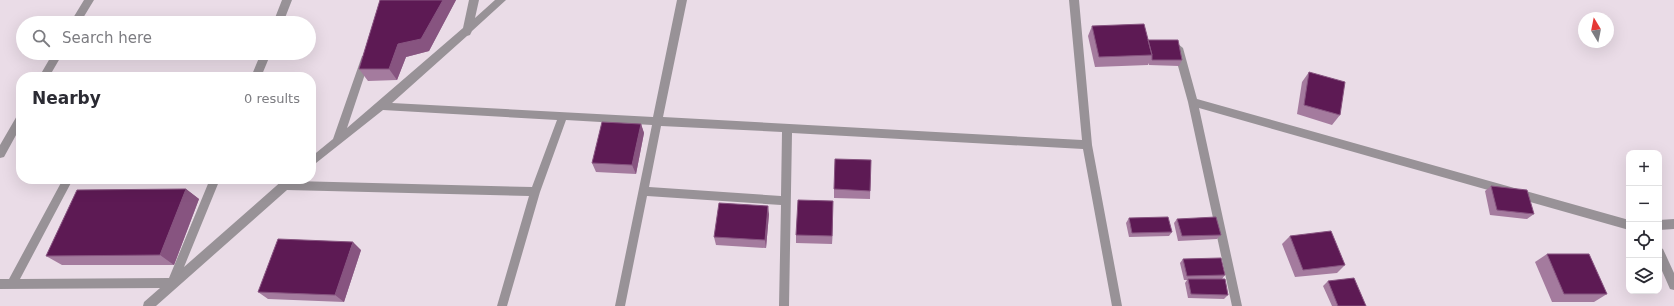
<!DOCTYPE html>
<meta charset="utf-8">
<style>
:root{--surface:#fff;--page:#f2f2f3;--text:#2b2b33;--muted:#7c7c81;--line:#e1e1e2}
body{margin:0;font-family:"DejaVu Sans",sans-serif;background:var(--page);color:var(--text)}
.controls{position:absolute;right:12px;bottom:12px;display:grid;overflow:hidden;border-radius:8px;box-shadow:0 4px 16px #0002}
.controls button{width:36px;height:36px;display:grid;place-items:center;padding:0;border:0;border-bottom:1px solid var(--line);background:var(--surface);color:var(--text);font:20px sans-serif}
.compass{position:absolute;left:1578px;top:12px;width:36px;height:36px;border-radius:50%;background:var(--surface);box-shadow:0 4px 16px #0002;rotate:350deg}
.list{margin:0;padding:0;list-style:none}
h2{display:flex;justify-content:space-between;align-items:center;height:52px;margin:0;padding:0 16px;font-size:17px}
h2 small{font-size:13px;font-weight:400;color:var(--muted)}
.icon{flex:none;width:22px;height:22px;fill:none;stroke:currentColor;stroke-width:2;stroke-linecap:round;stroke-linejoin:round}
.map{position:relative;flex:none;width:1674px;height:306px;overflow:hidden}
.search{position:absolute;background:var(--surface);box-shadow:0 4px 16px #0002;left:16px;top:16px;width:300px;height:44px;display:flex;align-items:center;gap:10px;box-sizing:border-box;padding:0 14px;border-radius:22px;color:var(--muted);font-size:15px}
.panel{position:absolute;background:var(--surface);box-shadow:0 4px 16px #0002;left:16px;top:72px;width:300px;height:112px;border-radius:16px}
.map>svg:first-child{display:block}
.lines{fill:none;stroke-linecap:round;stroke-linejoin:round}
.minor{fill:#989297;fill-rule:evenodd}
.wall{fill:#a47b9e}
.shaded-wall{fill:#875480}
.building{fill:#5d1a54;stroke:#875480}
</style>
<div class="map">
<svg width="1674" height="306" viewBox="0 0 1674 306">
<rect width="100%" height="100%" fill="#eadce7"/>
<g class="lines">
<!-- minor -->
<path class="minor" d="M84,0H94L80,23H70Z
M282,0H292L283,23H273Z
M469,0H479L475,18L495,0H506L472,31L470,35L467,36L392,103L653,117L677,0H687L663,117L1082,140L1069,0H1079L1092,145L1122,306H1112L1083,149L792,133L789,306H779L781,205L647,196L625,306H615L652,125L566,120L540,192L507,306H497L529,196L287,190L156,306H143L144,302L160,288L0,289V279H9L63,179H73L20,279L169,278L210,179H220L184,267L284,179H293L294,181L532,187L557,120L383,110L311,167V157L333,139L362,56H368L370,59L347,128L463,28ZM661,126L782,132L781,196L649,187Z
M1178,44L1183,48L1197,99L1629,220V230L1199,108L1242,306H1232L1188,102L1173,48Z
M53,53H63L49,77H39Z
M261,53H271L261,77H251Z
M21,113V126L4,157L0,158V145L18,114Z
M1674,219V229L1659,230V220Z
M1659,247L1663,249L1674,273V290L1670,289L1659,264Z"/>
</g>
<!-- wall -->
<path class="wall" d="M380,0H456L429,51L406,57L397,80L368,81L359,69Z
M1092,26L1148,40L1182,60L1179,66L1149,65V63L1148,65L1095,67L1088,36Z
M1309,72L1340,115L1332,125L1297,114L1302,82Z
M641,124L644,133L636,174L596,172L592,163Z
M871,160L870,199L834,198V189Z
M1491,186L1534,214L1527,219L1490,215L1485,191Z
M186,189L199,199L174,265H62L46,256Z
M833,210L832,244L796,243V235Z
M769,214L766,248L716,245L714,237Z
M1129,218L1172,232L1169,236L1129,237L1126,223Z
M1177,219L1221,235L1217,239L1178,241L1174,223Z
M1290,236L1345,265L1337,273L1295,277L1282,244Z
M361,250L344,302L268,299L258,292Z
M1547,254L1607,294L1594,302H1552L1535,262Z
M1183,259L1225,275L1222,279L1228,295L1224,299L1188,298L1185,283L1187,280H1184L1180,263Z
M1328,281L1366,306H1332L1323,286Z"/>
<!-- shaded-wall -->
<path class="shaded-wall" d="M443,0H456L429,51L406,57L397,80L389,69L398,44Z
M641,124L644,133L636,174L632,165Z
M186,189L199,199L174,265L160,255Z
M833,201V210L832,244V236Z
M768,206L769,214L766,248L765,240Z
M353,242L361,250L344,302L335,295Z"/>
<!-- building -->
<path class="building" d="M380,0H443L421,39L398,44L389,69H359Z
M1144,24L1152,55L1099,57L1092,26Z
M1148,40H1178L1182,60H1152V55Z
M1309,72L1345,82L1340,115L1304,105Z
M602,122L641,124L632,165L592,163Z
M835,159L871,160L870,191L834,189Z
M1491,186L1527,190L1534,214L1497,210Z
M186,189L160,255L46,256L77,190Z
M798,200L833,201L832,236L796,235Z
M719,203L768,206L765,240L714,237Z
M1168,217L1172,232L1132,233L1129,218Z
M1216,217L1221,235L1182,236L1177,219Z
M1331,231L1345,265L1303,270L1290,236Z
M278,239L353,242L335,295L258,292Z
M1547,254H1589L1607,294H1564Z
M1221,258L1225,275L1187,276L1183,259Z
M1354,278L1366,306H1338L1328,281Z
M1188,279H1225L1228,295L1191,294Z"/>
</svg>
<div class="controls">
<button>+</button>
<button>−</button>
<button><svg class="icon" aria-label="locate" viewBox="0 0 24 24"><circle cx="12" cy="12" r="6"/><path d="M12 2v4M12 18v4M2 12h4M18 12h4"/></svg></button>
<button><svg class="icon" aria-label="layers" viewBox="0 0 24 24"><path d="M12 4l9 5-9 5-9-5zM3 14l9 5 9-5"/></svg></button>
</div>
<svg class="compass" viewBox="-18 -18 36 36"><path d="M0-13l5 13h-10z" fill="#e53935"/><path d="M0 13l5-13h-10z" fill="#7c7c81"/></svg>
<div class="search"><svg class="icon" aria-label="search" viewBox="0 0 24 24"><circle cx="10" cy="10" r="6"/><path d="M15 15l6 6"/></svg>Search here</div>
<section class="panel">
<h2>Nearby<small>0 results</small></h2>
<ul class="list">
</ul>
</section>
</div>
